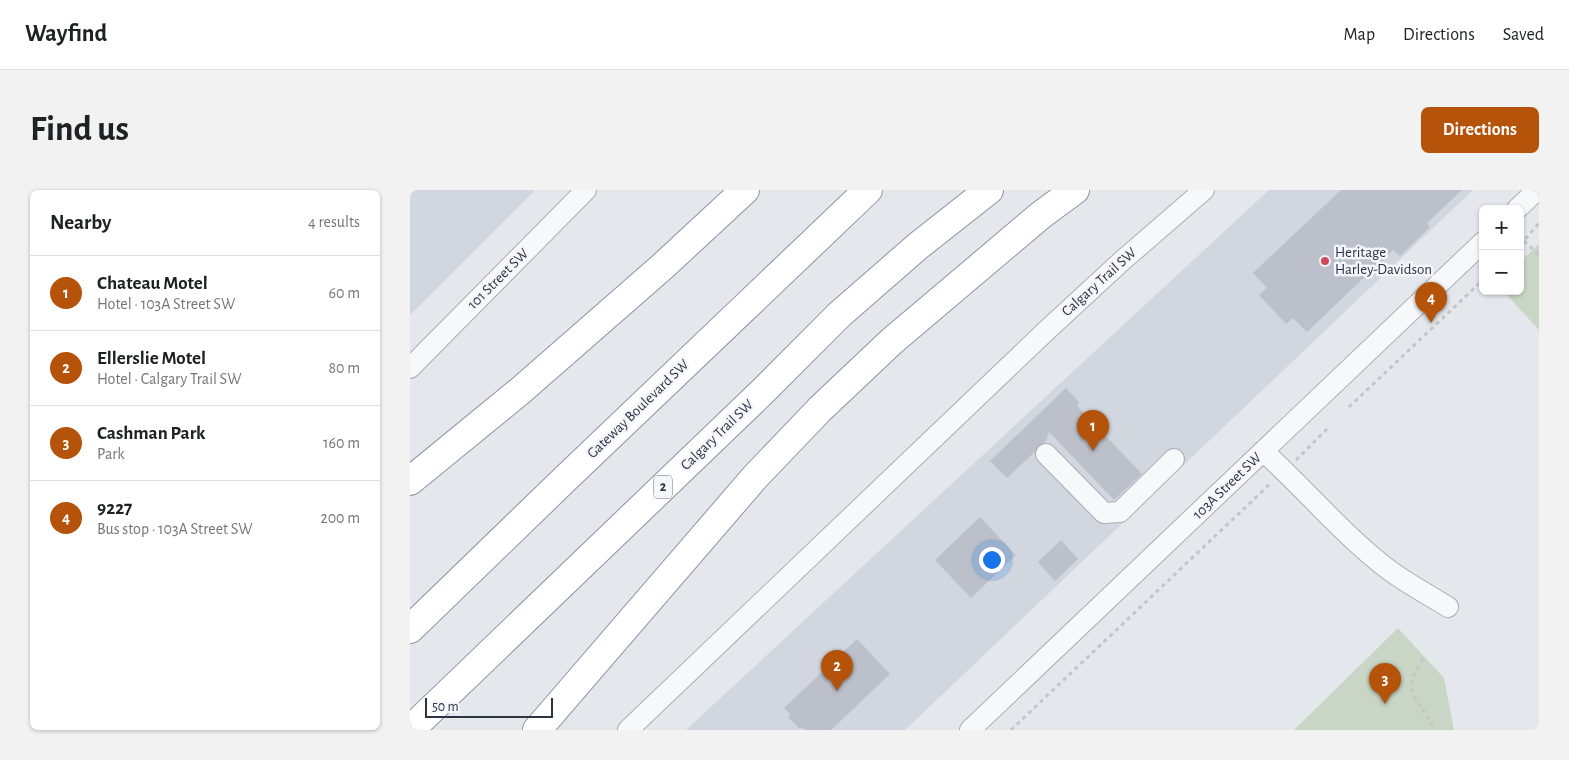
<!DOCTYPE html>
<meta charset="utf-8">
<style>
:root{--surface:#fff;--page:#f2f2f2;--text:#202124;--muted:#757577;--line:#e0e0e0;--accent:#b45309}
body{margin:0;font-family:"Alegreya Sans",sans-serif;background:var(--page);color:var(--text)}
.controls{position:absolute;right:15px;top:15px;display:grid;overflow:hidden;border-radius:8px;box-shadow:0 1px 4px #0004}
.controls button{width:45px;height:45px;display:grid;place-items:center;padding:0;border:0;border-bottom:1px solid var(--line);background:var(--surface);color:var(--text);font:25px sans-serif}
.scale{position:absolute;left:15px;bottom:12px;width:128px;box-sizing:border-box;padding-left:5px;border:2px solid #2b3445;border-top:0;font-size:14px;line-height:18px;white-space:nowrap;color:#2b3445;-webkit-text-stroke:4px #f4f6f9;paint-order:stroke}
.you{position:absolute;left:581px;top:369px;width:18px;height:18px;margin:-12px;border:4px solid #fff;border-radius:50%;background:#1a73e8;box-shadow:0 0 0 8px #1a73e833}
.badge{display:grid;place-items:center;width:32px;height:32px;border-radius:50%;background:var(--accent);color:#fff;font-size:16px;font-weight:700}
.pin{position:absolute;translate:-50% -41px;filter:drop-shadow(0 1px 2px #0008)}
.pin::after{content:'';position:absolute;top:26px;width:18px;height:15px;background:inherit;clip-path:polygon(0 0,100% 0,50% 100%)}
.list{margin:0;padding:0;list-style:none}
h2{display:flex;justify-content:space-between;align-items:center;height:65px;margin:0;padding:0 20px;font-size:21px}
h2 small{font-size:16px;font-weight:400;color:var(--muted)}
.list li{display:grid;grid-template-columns:32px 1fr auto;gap:15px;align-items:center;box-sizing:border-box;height:75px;padding:0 20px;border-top:1px solid var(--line)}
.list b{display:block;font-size:19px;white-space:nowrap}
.list p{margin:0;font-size:16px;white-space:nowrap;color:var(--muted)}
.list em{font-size:16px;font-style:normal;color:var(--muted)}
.map{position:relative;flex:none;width:1129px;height:540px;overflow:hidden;border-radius:8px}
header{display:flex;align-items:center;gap:30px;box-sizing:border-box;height:70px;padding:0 25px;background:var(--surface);border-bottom:1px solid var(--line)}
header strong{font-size:24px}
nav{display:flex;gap:28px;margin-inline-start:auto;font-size:18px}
.intro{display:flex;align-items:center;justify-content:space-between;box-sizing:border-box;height:120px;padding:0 30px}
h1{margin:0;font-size:35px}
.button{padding:12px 22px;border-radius:8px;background:var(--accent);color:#fff;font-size:18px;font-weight:700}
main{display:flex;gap:30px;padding:0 30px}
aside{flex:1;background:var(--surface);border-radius:8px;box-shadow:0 1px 4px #0004}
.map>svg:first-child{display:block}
.built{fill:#d2d6de}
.green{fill:#c9d6c5}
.building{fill:#bbc0ca}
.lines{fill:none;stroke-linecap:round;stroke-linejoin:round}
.minor-casing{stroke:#a9aeb7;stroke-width:22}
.highway-casing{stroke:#8b94a3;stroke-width:30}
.path{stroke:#c2c5cb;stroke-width:3;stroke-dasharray:4 4;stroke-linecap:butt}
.minor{stroke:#f7f8fa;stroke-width:20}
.highway{stroke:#fff;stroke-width:28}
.poi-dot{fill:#d1495b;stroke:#f4f6f9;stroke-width:2}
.labels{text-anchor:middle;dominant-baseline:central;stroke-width:5;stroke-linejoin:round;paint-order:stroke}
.shield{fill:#f4f6f9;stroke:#676e7b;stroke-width:1}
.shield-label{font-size:14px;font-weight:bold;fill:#2b3445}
.poi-label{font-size:15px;fill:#2b3445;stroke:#f4f6f9;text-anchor:start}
.street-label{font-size:15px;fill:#2b3445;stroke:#f4f6f9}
</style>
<header>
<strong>Wayfind</strong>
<nav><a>Map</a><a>Directions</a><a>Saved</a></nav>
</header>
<div class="intro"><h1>Find us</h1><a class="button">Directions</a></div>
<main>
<aside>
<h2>Nearby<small>4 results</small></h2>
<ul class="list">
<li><span class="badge">1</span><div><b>Chateau Motel</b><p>Hotel · 103A Street SW</p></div><em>60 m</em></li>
<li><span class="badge">2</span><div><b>Ellerslie Motel</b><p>Hotel · Calgary Trail SW</p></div><em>80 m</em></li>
<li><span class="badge">3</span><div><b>Cashman Park</b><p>Park</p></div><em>160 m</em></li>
<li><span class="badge">4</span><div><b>9227</b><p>Bus stop · 103A Street SW</p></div><em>200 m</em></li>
</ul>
</aside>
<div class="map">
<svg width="1129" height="540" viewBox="0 0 1129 540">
<rect width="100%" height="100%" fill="#e4e7ec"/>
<!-- built -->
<path class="built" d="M0,0H125L0,125Z
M859,0H1063L495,540H276Z"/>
<!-- green -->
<path class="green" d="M1129,54V140L1093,101H1110V72Z
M988,438L1034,488L1044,540H884Z"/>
<!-- building -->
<path class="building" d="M931,0H1052L1017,33L1020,37L990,66L983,60L973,70L974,71L965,80L964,78L897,142L883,128L876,134L849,105L857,98L843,83Z
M656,198L669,212L667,216L732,284L704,310L639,242L636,251L597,288L580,271Z
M570,327L606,365L561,408L525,370Z
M651,350L668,369L645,391L628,372Z
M447,449L480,484L421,540H395L392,537L390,539L378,527L380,524L374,518Z"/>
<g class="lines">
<defs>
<path id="minor" d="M1107,19L1127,0
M0,178L176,0
M853,261C896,300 933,345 979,380C998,394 1019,405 1038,417
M636,264L694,323L710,322L764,269
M218,540L636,141L713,70L794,0
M560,540L1073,52"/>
<path id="highway" d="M0,291L110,201L253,76L335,0
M0,439L156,288L458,0
M0,540L352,202L430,124L508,56L579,0
M127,540L345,287L410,219L482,151L631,25L665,0"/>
</defs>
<!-- minor casing -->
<use href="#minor" class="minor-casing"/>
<!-- highway casing -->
<use href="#highway" class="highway-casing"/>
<!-- path -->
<path class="path" d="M1114,51L1129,65
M1110,55L1129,33
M939,217L1073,90
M886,270L919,237
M1013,469C987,505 1012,509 1024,540
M601,540L861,293"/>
<!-- minor -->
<use href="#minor" class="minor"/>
<!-- highway -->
<use href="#highway" class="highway"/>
</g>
<!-- markers -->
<circle class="poi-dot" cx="915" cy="71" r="5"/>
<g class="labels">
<!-- shield labels -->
<rect class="shield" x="244" y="285.5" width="18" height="23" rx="4"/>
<g class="shield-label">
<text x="253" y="297">2</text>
</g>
<!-- poi labels -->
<g class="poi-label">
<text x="925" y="62">Heritage<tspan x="925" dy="17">Harley-Davidson</tspan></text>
</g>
<!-- street labels -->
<g class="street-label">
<text transform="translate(88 89) rotate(-45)">101 Street SW</text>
<text transform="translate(689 92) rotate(-42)">Calgary Trail SW</text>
<text transform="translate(228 219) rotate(-44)">Gateway Boulevard SW</text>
<text transform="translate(307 245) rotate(-44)">Calgary Trail SW</text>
<text transform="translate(817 296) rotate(-44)">103A Street SW</text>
</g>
</g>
</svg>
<div class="controls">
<button>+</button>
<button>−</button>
</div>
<div class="scale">50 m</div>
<div class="you"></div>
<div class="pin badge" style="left:683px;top:261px">1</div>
<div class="pin badge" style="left:427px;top:501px">2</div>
<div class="pin badge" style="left:975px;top:514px">3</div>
<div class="pin badge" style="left:1021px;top:133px">4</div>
</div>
</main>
